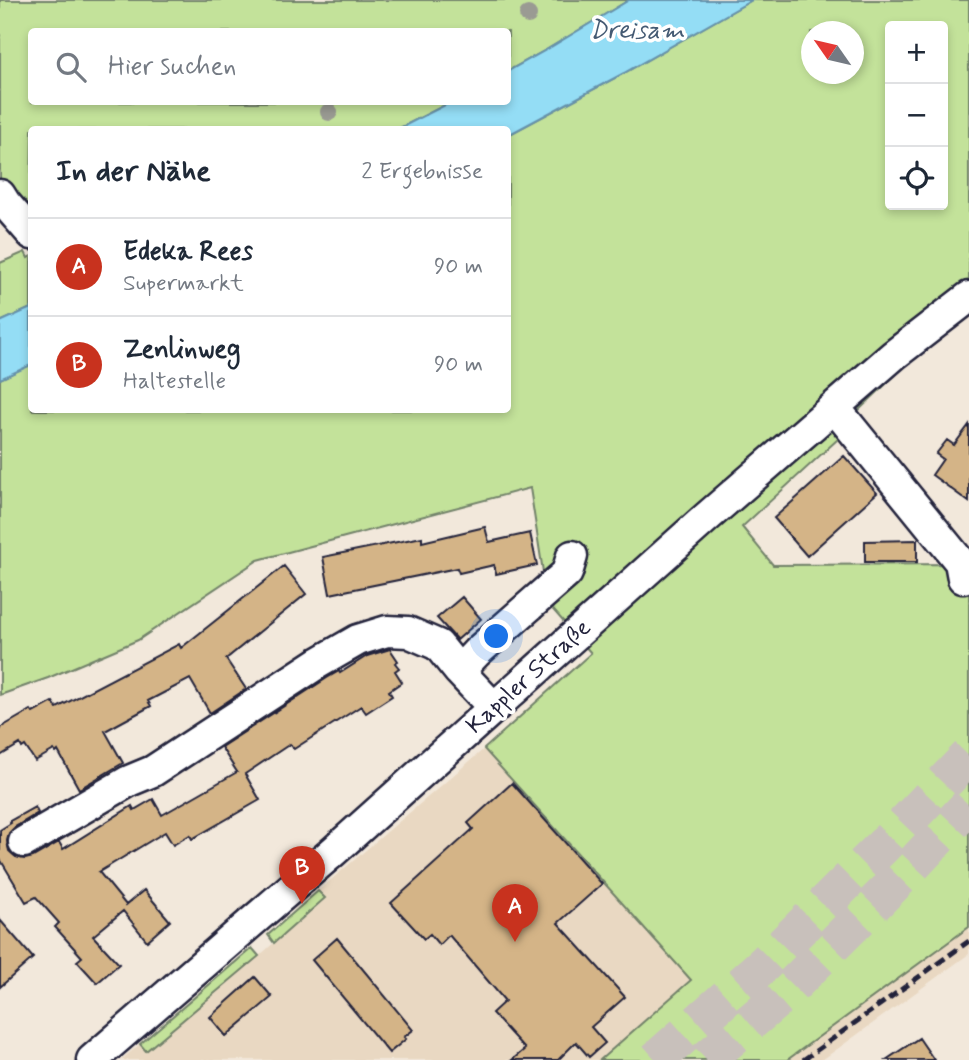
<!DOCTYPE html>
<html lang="de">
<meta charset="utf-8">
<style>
:root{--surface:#fff;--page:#f6f6f7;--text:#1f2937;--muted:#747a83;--line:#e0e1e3;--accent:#c8321e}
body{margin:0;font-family:Mynerve,sans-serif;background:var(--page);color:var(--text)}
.controls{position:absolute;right:21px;top:21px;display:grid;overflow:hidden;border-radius:7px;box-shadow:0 4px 10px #0003}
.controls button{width:63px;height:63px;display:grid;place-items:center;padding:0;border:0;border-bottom:2px solid var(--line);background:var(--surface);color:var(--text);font:35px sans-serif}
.compass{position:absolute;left:801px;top:21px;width:63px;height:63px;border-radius:50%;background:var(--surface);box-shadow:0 4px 10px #0003;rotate:304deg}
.you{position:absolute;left:497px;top:637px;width:24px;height:24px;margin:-18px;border:5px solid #fff;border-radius:50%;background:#1a73e8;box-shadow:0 0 0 10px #1a73e833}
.badge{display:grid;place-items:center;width:46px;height:46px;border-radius:50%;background:var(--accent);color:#fff;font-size:23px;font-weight:700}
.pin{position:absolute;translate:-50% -58px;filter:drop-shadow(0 2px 4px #0008)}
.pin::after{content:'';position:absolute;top:37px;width:24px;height:21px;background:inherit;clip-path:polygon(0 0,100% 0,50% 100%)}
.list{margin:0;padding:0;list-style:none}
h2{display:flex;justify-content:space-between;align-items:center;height:91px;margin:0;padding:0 28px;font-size:30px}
h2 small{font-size:23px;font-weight:400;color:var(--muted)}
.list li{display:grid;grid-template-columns:46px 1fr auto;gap:21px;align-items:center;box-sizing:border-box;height:98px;padding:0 28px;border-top:2px solid var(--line)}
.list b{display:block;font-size:26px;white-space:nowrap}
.list p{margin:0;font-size:23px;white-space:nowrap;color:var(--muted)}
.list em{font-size:23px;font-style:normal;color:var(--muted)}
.icon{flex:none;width:38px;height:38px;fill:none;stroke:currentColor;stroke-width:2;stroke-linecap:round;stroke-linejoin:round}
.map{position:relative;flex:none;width:969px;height:1060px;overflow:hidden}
.search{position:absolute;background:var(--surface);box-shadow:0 4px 10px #0003;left:28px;top:28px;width:483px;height:77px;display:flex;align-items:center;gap:18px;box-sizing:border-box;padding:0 24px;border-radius:7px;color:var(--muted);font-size:26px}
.panel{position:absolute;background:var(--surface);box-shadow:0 4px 10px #0003;left:28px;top:126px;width:483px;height:287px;border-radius:7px}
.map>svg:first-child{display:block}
.built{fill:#e9d8c2}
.green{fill:#c3e29a;stroke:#72826a;stroke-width:2;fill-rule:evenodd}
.water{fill:#94ddf5;stroke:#6692ab;stroke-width:2}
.building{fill:#d4b487;stroke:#22223b;stroke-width:2}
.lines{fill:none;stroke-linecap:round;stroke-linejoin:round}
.highway-tunnel{stroke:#c8c0bb;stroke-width:38;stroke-dasharray:38 19;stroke-linecap:butt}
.minor-casing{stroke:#22223b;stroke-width:35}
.minor{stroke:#fff;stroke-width:30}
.rail{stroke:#22223b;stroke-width:5;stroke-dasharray:10 5;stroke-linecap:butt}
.tree{fill:#9a9b93}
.labels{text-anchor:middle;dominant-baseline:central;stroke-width:7;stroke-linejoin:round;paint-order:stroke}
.street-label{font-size:24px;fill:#22223b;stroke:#fff}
.water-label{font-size:26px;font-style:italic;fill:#445a73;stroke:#fff}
</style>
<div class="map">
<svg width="969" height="1060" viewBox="0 0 969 1060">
<rect width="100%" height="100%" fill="#f2e8db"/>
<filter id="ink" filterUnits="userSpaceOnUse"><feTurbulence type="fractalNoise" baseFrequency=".0143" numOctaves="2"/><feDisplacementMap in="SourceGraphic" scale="14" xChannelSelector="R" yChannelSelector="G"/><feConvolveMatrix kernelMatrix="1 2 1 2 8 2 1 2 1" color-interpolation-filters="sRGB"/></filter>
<g filter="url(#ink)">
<!-- built -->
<path class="built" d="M484,749L692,980L600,1060H121L140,1044L147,1051L259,956L324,899L318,891Z
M969,927V954L822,1060H787Z"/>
<!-- green -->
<path class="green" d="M0,0H629L546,50L508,71V32H32V102H451L398,129L32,130L31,204L9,199L0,184Z
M752,0H969V317L910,361L858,411L862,417L742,527L773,565L969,564V927L787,1060H600L691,980L484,749L591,653L548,604L530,488L258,560L138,640L48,678L0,695V379L31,364L32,410H508V135L624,73ZM890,26H943V205H890ZM811,32H853V74H811Z
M25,252L28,258L31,256V308L0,322V263Z
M318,891L325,898L274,943L268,935Z
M252,948L259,956L146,1051L140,1044Z"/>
<!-- water -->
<path class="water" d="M629,0H752L624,73L508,135V130L398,129L451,102H508V71L546,50Z
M31,308V365L0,379V322Z"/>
<!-- building -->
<path class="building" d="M969,425V502L932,475L943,459L936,454L947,440L954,445Z
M844,456L877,493L807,556L774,518Z
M485,527L489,542L530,533L537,565L496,574L494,565L459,573L457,568L330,594L323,557L422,537V542Z
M917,540V562H865V541Z
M284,566L306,594L226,659L246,689L210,713L190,679L148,701L151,706L105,731L123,763L79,789L58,751L56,753L54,750L35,761L25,746L22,748L20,744L0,756V728L31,710L33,713L53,702L57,708L179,644L181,648Z
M462,597L481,619L457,640L437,618Z
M390,649L398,661L395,663L399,668L395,671L402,682L389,691L392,696L366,713L361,706L294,749L290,744L245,774L260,800L192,839L190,835L173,845L165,832L99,872L126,905L144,890L170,921L147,941L123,911L93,936L119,964L97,983L77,961L82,957L55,927L59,923L36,897L26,902L0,859V830L11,823L10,821L35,807L38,813L15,827L9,833L7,841L9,851L16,857L25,859L33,857L59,842L63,849L132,806L134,810L153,799L162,815L237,772L221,747L327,678L339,671L340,673L367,656Z
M512,783L602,884L558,923L625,997L591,1027L605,1043L589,1057L576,1042L558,1060H512L525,1049L492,1013L505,1001L449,935L439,945L430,934L424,939L391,903L473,829L468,823Z
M0,920L33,958L0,987Z
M337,938L413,1030L404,1037L406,1039L389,1053L312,960Z
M255,977L272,997L226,1036L210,1017Z
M919,1038L934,1060H886Z"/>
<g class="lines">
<!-- highway-tunnel -->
<path class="highway-tunnel" d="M656,1060L764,964L884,845L969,756
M706,1060L787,991L905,873L969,805"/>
<defs>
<path id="minor" d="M0,195L5,203L32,234
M834,407L960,562L963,578
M459,671L477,652L567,573L572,556
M24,842L129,781L153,771L318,663L358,640L387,631L408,632L438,645L459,671L494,708
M92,1060L334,851L707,517L834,407L894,355L969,297"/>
</defs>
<!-- minor casing -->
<use href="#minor" class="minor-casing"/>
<!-- minor -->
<use href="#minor" class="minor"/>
<!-- rail -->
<path class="rail" d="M803,1060L969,941"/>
</g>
<!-- trees -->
<g class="tree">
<circle cx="528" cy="15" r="9"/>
<circle cx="329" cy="112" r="9"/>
</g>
</g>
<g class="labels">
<!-- street labels -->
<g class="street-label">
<text transform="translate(529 677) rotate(-42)">Kappler Straße</text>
</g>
<!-- water labels -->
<g class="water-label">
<text x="637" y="31">Dreisam</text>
</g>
</g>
</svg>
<div class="controls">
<button>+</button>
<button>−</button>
<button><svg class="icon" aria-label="locate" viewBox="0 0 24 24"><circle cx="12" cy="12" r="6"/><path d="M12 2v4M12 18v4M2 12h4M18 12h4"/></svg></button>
</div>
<svg class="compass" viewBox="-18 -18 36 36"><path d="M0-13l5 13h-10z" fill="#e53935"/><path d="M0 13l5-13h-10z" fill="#747a83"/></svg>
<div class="you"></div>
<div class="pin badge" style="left:515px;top:942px">A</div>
<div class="pin badge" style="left:302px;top:904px">B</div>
<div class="search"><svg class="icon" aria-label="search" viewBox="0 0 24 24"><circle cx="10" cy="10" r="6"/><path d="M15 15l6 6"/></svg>Hier suchen</div>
<section class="panel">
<h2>In der Nähe<small>2 Ergebnisse</small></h2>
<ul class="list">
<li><span class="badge">A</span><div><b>Edeka Rees</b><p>Supermarkt</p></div><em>90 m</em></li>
<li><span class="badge">B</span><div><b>Zenlinweg</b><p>Haltestelle</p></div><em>90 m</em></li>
</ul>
</section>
</div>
